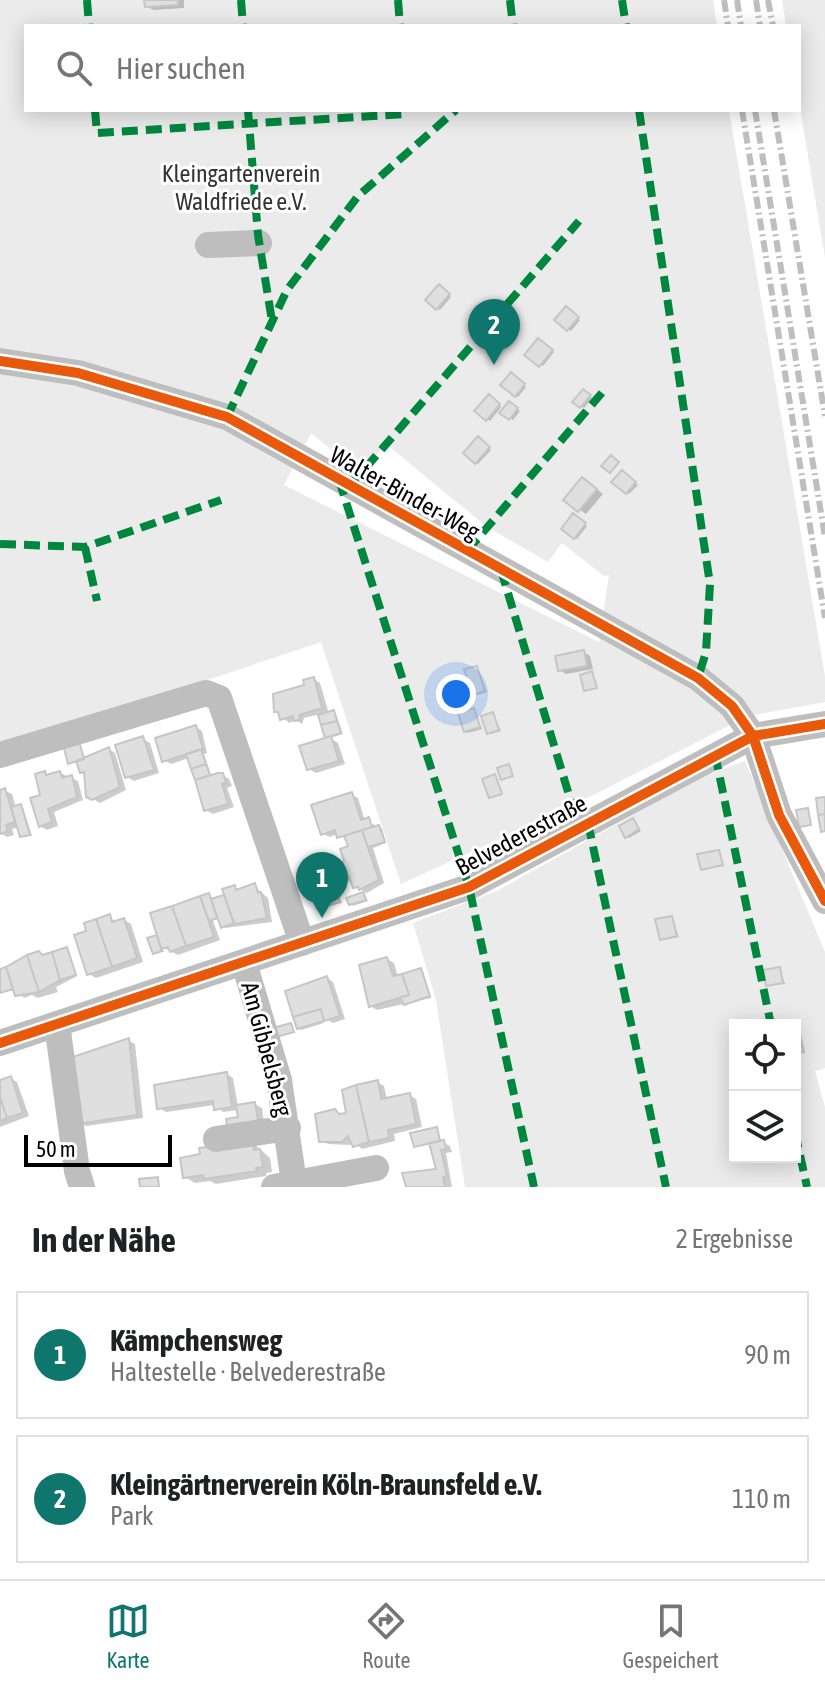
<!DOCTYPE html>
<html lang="de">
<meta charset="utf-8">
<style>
:root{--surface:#fff;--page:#f2f2f2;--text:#202124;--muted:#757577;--line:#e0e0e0;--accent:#0f766e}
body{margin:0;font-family:"Asap Condensed",sans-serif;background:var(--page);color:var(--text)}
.controls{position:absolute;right:24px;bottom:24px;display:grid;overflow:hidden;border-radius:0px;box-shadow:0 4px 20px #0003}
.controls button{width:72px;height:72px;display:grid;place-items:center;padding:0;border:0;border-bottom:2px solid var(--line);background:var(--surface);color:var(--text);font:40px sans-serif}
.scale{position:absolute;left:24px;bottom:20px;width:148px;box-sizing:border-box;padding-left:8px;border:4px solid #000;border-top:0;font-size:22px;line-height:28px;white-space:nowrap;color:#000;-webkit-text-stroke:6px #fff;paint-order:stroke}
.you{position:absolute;left:456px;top:694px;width:28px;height:28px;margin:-20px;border:6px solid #fff;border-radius:50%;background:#1a73e8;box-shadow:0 0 0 12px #1a73e833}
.badge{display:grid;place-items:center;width:52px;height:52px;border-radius:50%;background:var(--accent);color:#fff;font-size:26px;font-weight:700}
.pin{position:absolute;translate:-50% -66px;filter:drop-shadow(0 2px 4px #0008)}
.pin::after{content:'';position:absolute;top:42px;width:28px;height:24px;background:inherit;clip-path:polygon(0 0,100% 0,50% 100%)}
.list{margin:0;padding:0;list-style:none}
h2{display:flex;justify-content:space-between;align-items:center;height:104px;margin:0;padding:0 32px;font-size:34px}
h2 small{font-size:26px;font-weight:400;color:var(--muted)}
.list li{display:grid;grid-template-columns:52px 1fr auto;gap:24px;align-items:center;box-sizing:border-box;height:128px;margin:0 16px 16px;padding:0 16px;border:2px solid var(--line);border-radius:0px}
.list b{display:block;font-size:30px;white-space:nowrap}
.list p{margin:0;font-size:26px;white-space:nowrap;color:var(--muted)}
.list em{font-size:26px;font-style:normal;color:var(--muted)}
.icon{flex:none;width:44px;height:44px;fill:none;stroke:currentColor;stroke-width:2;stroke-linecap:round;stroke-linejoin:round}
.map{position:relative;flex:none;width:825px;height:1187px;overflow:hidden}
.search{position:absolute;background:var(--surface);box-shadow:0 4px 20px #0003;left:24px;right:24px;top:24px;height:88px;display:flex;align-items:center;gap:20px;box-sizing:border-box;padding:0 28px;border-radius:0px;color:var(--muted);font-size:30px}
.sheet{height:392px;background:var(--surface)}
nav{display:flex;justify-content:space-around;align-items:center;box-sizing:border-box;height:112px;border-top:2px solid var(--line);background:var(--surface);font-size:22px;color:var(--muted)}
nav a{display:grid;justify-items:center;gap:4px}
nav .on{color:var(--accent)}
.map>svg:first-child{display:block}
.green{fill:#ebebeb;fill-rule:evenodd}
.shadow{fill:#0003}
.building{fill:#dfdfdf;stroke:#c6c6c6;stroke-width:2}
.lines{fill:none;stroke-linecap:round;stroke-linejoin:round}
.minor{stroke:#bebebe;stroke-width:26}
.rail{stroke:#bebebe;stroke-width:6;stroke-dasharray:12 4 2 4;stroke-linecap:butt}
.quiet{stroke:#00873e;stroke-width:8;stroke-dasharray:16 8;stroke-linecap:butt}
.cycleway-casing{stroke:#fff;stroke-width:15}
.cycleway{stroke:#e8590c;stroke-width:10}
.labels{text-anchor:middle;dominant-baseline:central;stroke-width:6;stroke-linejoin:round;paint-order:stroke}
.park-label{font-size:24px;fill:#323232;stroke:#fff}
.street-label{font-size:24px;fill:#000;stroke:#fff}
</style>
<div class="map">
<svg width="825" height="1187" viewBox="0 0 825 1187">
<rect width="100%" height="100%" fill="#fff"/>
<!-- green -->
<path class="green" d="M0,0H713L717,26H26V110H729L825,676V702L748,716L572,806L401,884L321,642L0,749ZM311,433L360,473L386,444L487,527L548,562L562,543L604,576L609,575L599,642L284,485Z
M782,0H825V258L799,102V26H786Z
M745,761L825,952V1068L815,1071L825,1107V1187H465L436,1000L413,923L497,891L701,777ZM735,1025H795V1157H735Z"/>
<!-- shadow -->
<path class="shadow" d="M146,0H184V8L153,10L147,6Z
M442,289L451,297L440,310L437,308Z
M569,310L580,320L571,331L568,329Z
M541,342L554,352L543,366L527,355Z
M511,375L526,387L518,397L516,396Z
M584,391L592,398L584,408L575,401Z
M492,398L501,407L490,421L487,419Z
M509,404L520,411L513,420L502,412Z
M481,440L491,450L478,464L476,463Z
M625,474L638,485L629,494L627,493Z
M589,483L603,494L586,514L566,500Z
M574,516L587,526L577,539L564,528Z
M584,652L590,656L593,669L566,674L560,670Z
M477,668L487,692L477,695L474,694Z
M313,679L320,683L329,714H336L343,734L330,738L338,743L345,764L316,773L309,769L327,737L320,714L304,718L302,724L296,720L289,723L276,711Z
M474,710L482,729L468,733L465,731Z
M493,714L501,731L491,734L488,733Z
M196,727L202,731L207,753L204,754L212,778L222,775L229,779L232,786L227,788L234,807L213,814L206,810L189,758L171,764L164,760Z
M143,739L150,743L159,773L134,781L127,777Z
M78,743L85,759L109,749L115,753L126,790L100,803L88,796L86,775L78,762H70Z
M60,773L78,781L83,800L54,812L58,826L47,830L40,826L42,797L37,776Z
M5,791L12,794L16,808H23L32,836H22L19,827L12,829L14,835L7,837L0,833V792Z
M352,795L358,798L365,821L382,828L386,843L373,848L384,883L365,894L368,901L353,906L349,899L366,893L340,875L339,865L346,862L351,847L348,840L338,834L329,837L322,833Z
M633,820L641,831L629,838L626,836Z
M719,852L724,866L702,869Z
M254,886L268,898L272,922L225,928L219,918L213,921L220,940L178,955L162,947L164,952H154L159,936L152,915L208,896L212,901L227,896L235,887L240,890Z
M336,892L342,903L318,908Z
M109,917L117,923L124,920L131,924L143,962L96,978L89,974Z
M672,918L679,937L664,940L661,938Z
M66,949L77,976L56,987L58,992L38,998L32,995L24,998L15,989L1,992L0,971Z
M387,959L394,963L398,977L423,972L431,998L377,1010L370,1006Z
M780,969L785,984L768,985Z
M327,978L333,982L345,1019L333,1023L317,1014L315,1017L324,1023L301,1030L299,1028Z
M795,1037L802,1038L805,1053L795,1055Z
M129,1041L135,1044L143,1118L86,1126L79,1122Z
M227,1074L233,1078L238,1107L255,1104L262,1108L265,1130L240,1119L239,1110L223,1112L215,1105L166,1112L159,1108Z
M11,1079L17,1082L29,1116L0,1127V1082Z
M377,1082L384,1086L387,1100L409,1095L416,1099L422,1127L394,1134L395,1141L362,1149L353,1141L350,1145L328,1144L321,1140Z
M436,1129L442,1142L450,1146L452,1152L446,1153L452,1187H406L438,1170L432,1144L415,1146Z
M252,1142L270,1158L272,1172L266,1173V1176L216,1184L210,1181L195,1183L185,1177Z"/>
<!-- building -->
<path class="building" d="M144,0H178V5L145,7Z
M439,284L450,294L436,310L425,300Z
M566,306L579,317L567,331L554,320Z
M538,338L553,350L539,367L524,355Z
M511,372L525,384L515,397L500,385Z
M583,389L591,395L580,408L572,402Z
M489,394L500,404L486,421L474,411Z
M509,401L518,408L509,420L499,413Z
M478,436L490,447L475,464L463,453Z
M611,455L619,462L610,473L601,466Z
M622,470L636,482L626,494L611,482Z
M582,477L597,489L578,512L563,500Z
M573,513L586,523L574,539L561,529Z
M584,650L587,666L558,671L555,656Z
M477,666L485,691L472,695L464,669Z
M592,671L597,688L584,691L580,675Z
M314,677L322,708L299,715L300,720L294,721L293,716L280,720L278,712H274L273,694L304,685L303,680Z
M464,679L471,701L459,705L452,683Z
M474,708L480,727L464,732L458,713Z
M334,710L337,721L321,725L318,715Z
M493,712L499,730L487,734L481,716Z
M337,721L341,733L325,738L321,725Z
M196,725L203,749L162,762L155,738Z
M143,736L154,770L125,778L115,745Z
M331,736L339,761L307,770L299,746Z
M79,741L84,759L68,764L63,745Z
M109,747L120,787L92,800L86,797L84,772L80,773L76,761Z
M201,749L206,764L191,769L186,754Z
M206,764L210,775L195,780L191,769Z
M509,764L513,776L501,780L497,768Z
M45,771L46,775L60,771L62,778L72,775L77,797L48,809L52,822L39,827L30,798L40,795L35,774Z
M218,773H223L226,783L222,784L228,804L204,811L195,780Z
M495,774L502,794L489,798L482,779Z
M5,788L15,822L6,825L8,831L0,834V790Z
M352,792L361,820L369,817L372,827L337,838L335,830L321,835L311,805Z
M825,797V814L818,815L816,798Z
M21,804L30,835L20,837L11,807Z
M808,808L811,825L799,827L796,810Z
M825,814V831L821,832L818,815Z
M633,818L639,829L625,838L619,826Z
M379,825L385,842L368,847L362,830Z
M362,830L379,880L359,890L358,887L353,888L349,876L342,879L336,867L344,861L340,849L348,846L344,836Z
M719,850L723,865L701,870L697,854Z
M255,883L258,893L261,892L267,918L234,924L222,889L235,885L236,890Z
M336,890L340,902L317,909L313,897Z
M363,892L366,900L349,905L346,898Z
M209,893L217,918L209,921L200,896Z
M224,895L234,923L221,928L211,899Z
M200,896L214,937L186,946L172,906Z
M172,906L186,946L170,952L168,947L161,949L150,913Z
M110,914L112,922L124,918L137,958L112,967L96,919Z
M672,916L677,936L660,940L655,919Z
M96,919L112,967L87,975L74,935L86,931L84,923Z
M157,935L162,951L153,954L147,938Z
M67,947L76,975L60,980L52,952Z
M39,951L42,955L52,952L60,980L39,992L27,955Z
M27,955L39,992L15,996L6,967Z
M387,957L393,976L402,974L409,995L369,1007L359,965Z
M6,967L13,989L0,993V969Z
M780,967L783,983L766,986L763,970Z
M421,968L430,996L404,1005L401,997L409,995L402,974Z
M327,976L340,1016L324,1021L321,1009L293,1017L285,991Z
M321,1009L324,1021L297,1029L293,1017Z
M291,1023L294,1032L276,1037L273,1028Z
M800,1034L803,1052L795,1053V1035Z
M129,1038L137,1115L77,1124L67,1059Z
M227,1072L232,1107L214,1110L213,1101L157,1109L154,1085Z
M11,1076L23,1113L7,1118L0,1097V1080Z
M378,1080L381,1099L410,1093L416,1124L388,1130L389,1138L369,1142L356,1085Z
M356,1085L369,1142L353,1147L348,1136L342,1142H319L315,1114L335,1109L339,1114L346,1113L342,1090Z
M0,1097L7,1118L0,1121Z
M255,1102L259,1127L228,1131L226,1119L238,1117L236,1105Z
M437,1127L440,1141L414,1147L410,1133Z
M252,1140L254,1150L260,1149L263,1167L256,1168L257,1171L204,1179L203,1175L183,1178L180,1158L200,1154L199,1148Z
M444,1140L446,1149L441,1150L447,1176L443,1177L445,1187H406L402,1173L436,1169L429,1143Z
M158,1177L159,1187H140L139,1179Z"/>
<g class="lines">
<!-- minor -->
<path class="minor" d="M208,245L259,243
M0,361L78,373L227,417L698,678L732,706L753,736L779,815L825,901
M0,755L206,693L219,698L302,943
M244,963L279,1080L294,1183
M57,1024L77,1171L82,1187
M0,1043L469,887L753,736L825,724
M216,1139L288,1128
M274,1187L376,1168"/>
<!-- rail -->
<path class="rail" d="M724,0L728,26
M737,0L741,26
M756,0L760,26
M768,0L773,26
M742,110L825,618
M755,110L825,537
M774,110L825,416"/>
<!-- quiet -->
<path class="quiet" d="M87,0L89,26
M241,0L243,26
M398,0L400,26
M510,0L513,26
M622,0L626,26
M95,110L97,133L405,114V110
M248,110L258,235L272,321
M639,110L710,584L706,652L698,678
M227,417L287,290L358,196L456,110
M339,480L469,887L534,1187
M350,486L579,221
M0,544L85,547L221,500
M85,547L97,601
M467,551L606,388
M501,570L579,828
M715,754L771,1025
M588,823L666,1187
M795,1132L807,1187"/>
<defs>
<path id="cycleway" d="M0,361L78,373L227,417L698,678L732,706L753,736L779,815L825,901
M0,1043L469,887L753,736L825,724"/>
</defs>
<!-- cycleway casing -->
<use href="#cycleway" class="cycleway-casing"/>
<!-- cycleway -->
<use href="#cycleway" class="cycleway"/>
</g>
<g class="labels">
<!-- park labels -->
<g class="park-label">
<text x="241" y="173">Kleingartenverein<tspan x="241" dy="28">Waldfriede e.V.</tspan></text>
</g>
<!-- street labels -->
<g class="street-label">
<text transform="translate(405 493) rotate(29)">Walter-Binder-Weg</text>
<text transform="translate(521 835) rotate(-28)">Belvederestraße</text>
<text transform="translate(267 1049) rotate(75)">Am Gibbelsberg</text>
</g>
</g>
</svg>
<div class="controls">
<button><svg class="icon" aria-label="locate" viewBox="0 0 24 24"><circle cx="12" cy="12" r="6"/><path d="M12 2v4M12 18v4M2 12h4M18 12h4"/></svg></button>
<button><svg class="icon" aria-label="layers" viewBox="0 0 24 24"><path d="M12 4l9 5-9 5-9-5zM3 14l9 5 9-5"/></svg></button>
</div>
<div class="scale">50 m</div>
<div class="you"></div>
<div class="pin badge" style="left:322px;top:918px">1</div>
<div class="pin badge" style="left:494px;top:365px">2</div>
<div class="search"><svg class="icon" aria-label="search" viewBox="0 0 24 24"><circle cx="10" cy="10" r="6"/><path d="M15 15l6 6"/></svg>Hier suchen</div>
</div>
<section class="sheet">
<h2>In der Nähe<small>2 Ergebnisse</small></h2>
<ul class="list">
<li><span class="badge">1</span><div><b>Kämpchensweg</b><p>Haltestelle · Belvederestraße</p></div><em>90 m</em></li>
<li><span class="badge">2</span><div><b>Kleingärtnerverein Köln-Braunsfeld e.V.</b><p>Park</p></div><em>110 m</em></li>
</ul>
</section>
<nav>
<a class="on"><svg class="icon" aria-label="map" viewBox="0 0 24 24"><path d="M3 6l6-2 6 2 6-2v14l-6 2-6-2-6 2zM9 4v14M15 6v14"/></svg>Karte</a>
<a><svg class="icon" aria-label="directions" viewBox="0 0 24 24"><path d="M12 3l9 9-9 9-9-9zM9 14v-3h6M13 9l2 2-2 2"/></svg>Route</a>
<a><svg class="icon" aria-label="saved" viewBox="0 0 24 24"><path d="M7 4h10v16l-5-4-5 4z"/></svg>Gespeichert</a>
</nav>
